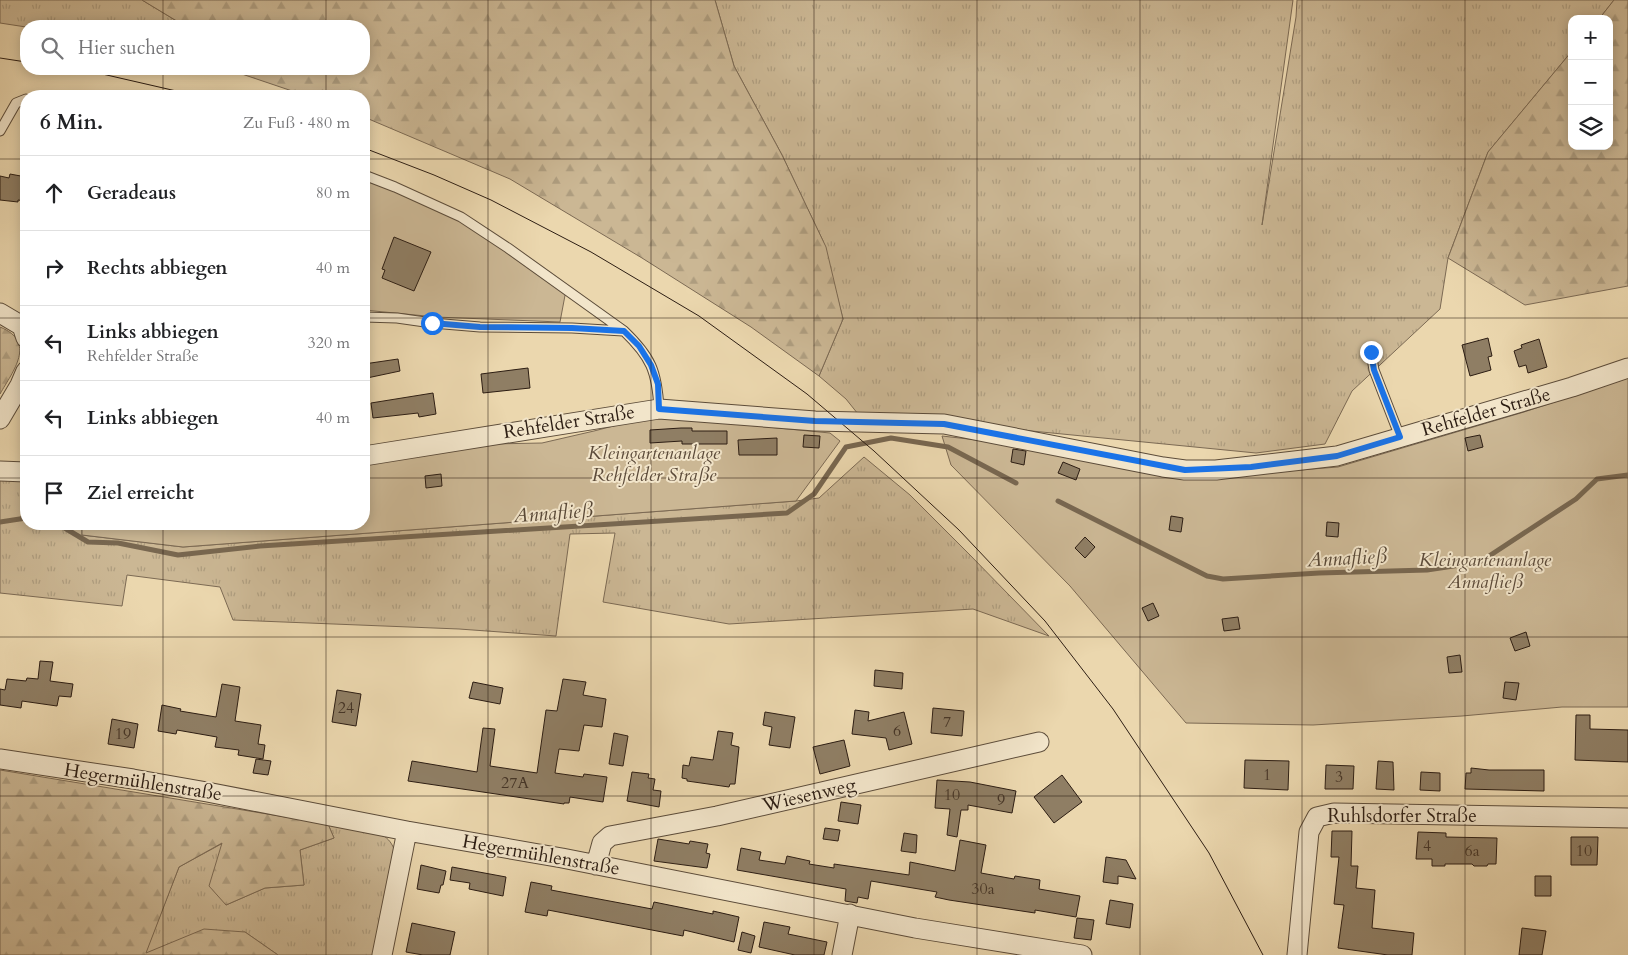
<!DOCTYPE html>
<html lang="de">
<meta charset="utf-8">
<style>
:root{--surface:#fff;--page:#f6f6f6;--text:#202124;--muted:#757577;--line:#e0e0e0}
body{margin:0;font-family:Cardo,serif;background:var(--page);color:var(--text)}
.controls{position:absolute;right:15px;top:15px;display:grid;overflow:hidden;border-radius:10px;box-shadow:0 2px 12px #0003}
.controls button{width:45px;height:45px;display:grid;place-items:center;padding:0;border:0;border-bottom:1px solid var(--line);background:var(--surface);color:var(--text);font:25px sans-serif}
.stop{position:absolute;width:15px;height:15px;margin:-11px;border:4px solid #1a73e8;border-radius:50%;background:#fff}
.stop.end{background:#1a73e8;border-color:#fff;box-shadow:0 1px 5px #0008}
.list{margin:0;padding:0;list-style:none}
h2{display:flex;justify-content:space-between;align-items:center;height:65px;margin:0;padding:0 20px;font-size:21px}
h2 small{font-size:16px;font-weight:400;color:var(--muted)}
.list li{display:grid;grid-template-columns:32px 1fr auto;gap:15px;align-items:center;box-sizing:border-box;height:75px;padding:0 20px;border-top:1px solid var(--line)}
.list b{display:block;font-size:19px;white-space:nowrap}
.list p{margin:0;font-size:16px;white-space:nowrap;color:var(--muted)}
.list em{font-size:16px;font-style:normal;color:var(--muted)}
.icon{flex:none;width:28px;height:28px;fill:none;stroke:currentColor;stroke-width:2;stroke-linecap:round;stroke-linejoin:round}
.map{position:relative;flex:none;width:1628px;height:955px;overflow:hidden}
.search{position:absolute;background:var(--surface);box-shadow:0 2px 12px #0003;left:20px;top:20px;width:350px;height:55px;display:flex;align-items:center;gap:12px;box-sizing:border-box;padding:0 18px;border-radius:20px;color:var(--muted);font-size:19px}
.panel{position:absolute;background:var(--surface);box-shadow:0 2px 12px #0003;left:20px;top:90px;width:350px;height:440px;border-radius:20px}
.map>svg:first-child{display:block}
.grass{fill:url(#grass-tufts);stroke:#7c6a54}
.forest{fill:url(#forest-firs);stroke:#7c6a54}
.garden{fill:#cbb794;stroke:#7c6a54}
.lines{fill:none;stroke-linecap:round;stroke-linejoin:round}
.stream{stroke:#786750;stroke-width:5}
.building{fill:#8f7e64;stroke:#2c1d13}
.service-casing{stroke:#5c4c3a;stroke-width:11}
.minor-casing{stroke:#5c4c3a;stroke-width:21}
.service{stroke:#f2e5ca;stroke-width:9}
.minor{stroke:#f2e5ca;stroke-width:19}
.tram{stroke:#2c1d13;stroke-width:1}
.route{stroke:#1a73e8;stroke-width:6}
.grid{fill:none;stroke:#2c1d13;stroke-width:1;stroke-opacity:0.55}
.labels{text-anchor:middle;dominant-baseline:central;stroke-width:4;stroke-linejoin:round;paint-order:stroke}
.number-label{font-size:16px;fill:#453527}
.street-label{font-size:19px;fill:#2c1d13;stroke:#f2e5ca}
.park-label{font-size:19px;font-style:italic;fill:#5c4b3a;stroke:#f2e5ca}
.water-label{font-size:20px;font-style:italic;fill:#584837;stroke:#f2e5ca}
</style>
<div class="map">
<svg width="1628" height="955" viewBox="0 0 1628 955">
<defs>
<pattern id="grass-tufts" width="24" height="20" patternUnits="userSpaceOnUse" patternTransform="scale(1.25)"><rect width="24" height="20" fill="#cbb794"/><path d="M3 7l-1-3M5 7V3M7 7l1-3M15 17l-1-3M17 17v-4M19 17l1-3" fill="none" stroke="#ae9d7f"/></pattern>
<pattern id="forest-firs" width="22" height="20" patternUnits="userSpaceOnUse" patternTransform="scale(1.25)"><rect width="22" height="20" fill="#cbb794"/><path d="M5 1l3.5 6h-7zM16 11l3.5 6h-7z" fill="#ae9d7f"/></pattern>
</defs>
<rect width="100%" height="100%" fill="#ebd7ae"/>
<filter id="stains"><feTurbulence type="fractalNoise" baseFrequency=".004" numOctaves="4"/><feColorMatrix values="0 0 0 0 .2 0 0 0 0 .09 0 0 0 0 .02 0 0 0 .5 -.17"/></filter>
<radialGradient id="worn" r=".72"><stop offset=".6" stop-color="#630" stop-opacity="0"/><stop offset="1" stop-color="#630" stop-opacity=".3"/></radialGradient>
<!-- grass -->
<path class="grass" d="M0,0H142L185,26L26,27L0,23Z
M715,0H1293L1262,225L1296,17L1297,0H1614L1599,19H1572V51L1488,152L1448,258L1440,309L1352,391L1325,444L1256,453L858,414L846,399L819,376L843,319L823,241L782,155L734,66Z
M864,457L910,495L970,555L1049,636L973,609L729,624L603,602L615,533L570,534L556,636L459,629L233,620L220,587L127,575L122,606L0,593V462L26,463V524H82V535L183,547L796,501L819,498Z
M328,824L384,836C391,841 393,846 396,854L374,955H278L245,932L145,954L179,867L223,843L226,905L265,888L304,885L300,850L334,838Z"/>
<!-- forest -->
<path class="forest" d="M142,0H715L734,66L782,155L826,247L843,319L819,376L751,327L642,258L510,179L364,117V96H307L227,69H364V26H185Z
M1614,0H1628V286L1525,305L1448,258L1488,152L1572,51V146H1609V19H1599Z
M0,327C37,342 13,371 0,394Z
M0,770L328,824L334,838L300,850L304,885L265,888L226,905L209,886L222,843L179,867L146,953L204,929L245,932L278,955H0Z"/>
<!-- garden -->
<path class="garden" d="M364,176L461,217L566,290L560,322L436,317L364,310Z
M1628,378V707H1562L1462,716L1313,725L1186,723L1070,586L951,465L942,436L1012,444L1222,476L1338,467L1524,412Z
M652,416L830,433L840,441L796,501L183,547L82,535V524H364V463L492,444L542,443L594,431Z"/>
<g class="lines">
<!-- stream -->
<path class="stream" d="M1058,501L1207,576L1223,579L1319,573L1427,570L1480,562L1576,499L1597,479L1628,475
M0,522L26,518
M58,524L88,542L118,543L178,555L260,546L787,513L814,494L846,447L891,438L948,447L1016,483"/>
</g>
<!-- building -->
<path class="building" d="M10,174L26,177V201L18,200V202L0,200V176L9,178Z
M394,237L431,252L414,291L382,278L385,270L382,269Z
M1488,338L1492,356L1488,357L1491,370L1470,376L1462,345Z
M1539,339L1547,367L1528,373L1526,365L1519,367L1514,351L1522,348L1521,345Z
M398,359L400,371L367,378L364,364Z
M528,368L530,388L483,393L481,374Z
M433,393L436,414L419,417L418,413L373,418L371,403Z
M681,428H692V431H727V444H682V441L650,443V430Z
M804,435L820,436L819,448L803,447Z
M1480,435L1483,447L1468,451L1465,438Z
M777,438V455H739L738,440Z
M1013,449L1026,451L1024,465L1011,462Z
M1063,462L1080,469L1076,480L1058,473Z
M441,474L442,486L426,488L425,476Z
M1171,516L1183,518L1181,532L1169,530Z
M1327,522L1339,523L1338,537L1326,536Z
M1085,537L1095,547L1085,558L1075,548Z
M1153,603L1159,616L1148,621L1142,608Z
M1238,617L1240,629L1224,631L1222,619Z
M1526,632L1530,646L1515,651L1510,638Z
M1460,655L1462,672L1449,673L1447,657Z
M40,661L53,662L50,681L73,684L71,697L59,696L57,706L22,701L21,708L0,705V689L5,690L7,679L26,681L27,678L38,679Z
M875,670L903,673L902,689L874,686Z
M563,679L586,682L583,695L606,699L602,727L584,725L579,751L559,749L555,773L583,777L584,774L607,777L603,802L570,797L569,803H564V804L408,781L412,761L477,772L483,728L495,729L490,766L537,773L546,710L557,711Z
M473,682L503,688L500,704L469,698Z
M1505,682L1519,683L1516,700L1503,698Z
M222,684L240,687L235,721L261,725L258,744L265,745L263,759L238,755L239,750L215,747L217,737L177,730L176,734L158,731L162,705L181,709L180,711L216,717Z
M337,690L361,694L356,726L332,722Z
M933,708L964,711L962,736L931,733Z
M855,710L869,712L868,721L904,712L912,744L889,750L886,738L852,734Z
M765,712L795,717L790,748L769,745L772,727L763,725Z
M1576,715H1590V729L1628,730V762L1575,760Z
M112,719L138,724L134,748L108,744Z
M718,731L733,733L731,745L739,747L735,784H730L729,787L687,781V779L682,778L683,765L689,766L691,757L713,760Z
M614,733L628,736L623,766L609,764Z
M844,740L850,766L820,774L813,747Z
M256,759L271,761L268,775L253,773Z
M1245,760L1289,761L1288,790L1244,788Z
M1378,761L1393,762L1394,790L1376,789Z
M1326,765L1354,766L1353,789H1325Z
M1471,768L1489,770H1544V791L1465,789L1466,773H1471Z
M632,772L649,774L648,778L655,779L653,790L661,791L659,807L627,801Z
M1421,772L1440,773V791L1420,790Z
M1062,775L1082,802L1054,823L1034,797Z
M937,780L970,782L1016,791L1012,813L968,805V810H961L957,837L947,835L950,809L935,808Z
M841,802L861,805L858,824L838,821Z
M825,828L840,830L838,841L823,839Z
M1332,831H1352L1351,866H1358L1356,888L1375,890L1372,928L1414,933L1412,955H1388L1338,948L1344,905L1334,904L1339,857H1331Z
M1418,832L1446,833V837L1497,838L1496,864H1488L1487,866H1474L1472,864H1445V866H1432V859H1416Z
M904,833L917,835L916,853L901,851Z
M1571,837H1598L1597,865H1571Z
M658,839L689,844L690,841L708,844L706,853L710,854L707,868L654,861Z
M960,840L986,845L981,873L1014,879L1015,876L1040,880L1039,889L1080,896L1076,917L1035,910V913L949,900L935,897L937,892L871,881L868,899L858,897L857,903L845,901L846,889L737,870L741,848L761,852L759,860L785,864L787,856L810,861L809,864L834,868V864L909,875L910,862L955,871Z
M1106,857L1126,860L1136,879L1118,876V884L1103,882Z
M421,865L446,871L443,885H441L439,893L417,889Z
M452,867L506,877L503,896L469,889L470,883L450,880Z
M1535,876H1551V896H1535Z
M531,882L552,886L551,890L652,909L654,902L713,914V911L739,917L734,942L684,930L683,936L548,910L547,916L525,912Z
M1110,900L1133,904L1130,928L1106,924Z
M1077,918L1094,920L1091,940L1074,938Z
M764,922L790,927L788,934L827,942L824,955H795L759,947Z
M412,923L455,932L450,955H423L406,952Z
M1522,928L1546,931L1542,955H1519Z
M742,932L755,936L751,953L738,950Z"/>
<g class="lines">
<defs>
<path id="service" d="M0,131L16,103L26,99
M364,175L395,187L461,217L508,248L624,331C651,357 657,371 659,409
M364,317L397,318L432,323L480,327L572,328L623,331
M1371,352L1374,370L1400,437"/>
<path id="minor" d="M0,313L22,326L26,338
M0,419L20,385L26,371
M364,456L659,409L815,421L944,424L1163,467L1185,470H1216L1337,456L1572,387L1628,368
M0,471L26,472
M0,759L133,779L207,792L407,831L562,858L915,928L1082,955
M596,865L602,843L610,836L717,816L1039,742
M382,955L407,831
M842,955L850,914
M1297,955L1309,832L1317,817L1334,813L1628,818"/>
</defs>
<!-- service casing -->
<use href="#service" class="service-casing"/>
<!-- minor casing -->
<use href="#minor" class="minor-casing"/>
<!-- service -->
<use href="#service" class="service"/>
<!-- minor -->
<use href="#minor" class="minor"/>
<!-- tram -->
<path class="tram" d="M0,58L26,62
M72,69L98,73L198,96
M364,148L434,175L491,200L591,252L699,316L807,394L874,451L959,530L1045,621L1113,709L1209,853L1263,955"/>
</g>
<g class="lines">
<!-- route -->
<path class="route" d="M432,323L480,327L572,328L624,331L639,346L651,365L658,384L659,409L815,421L944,424L1185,470L1251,467L1337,456L1400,437L1374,370L1371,352"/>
</g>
<!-- grid -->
<path class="grid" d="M163,0V26M326,0V26M488,0V955M651,0V955M814,0V955M977,0V955M1140,0V955M1302,0V955M1465,0V955M163,69V96M326,69V96M0,159H26M364,159H1628M0,318H26M364,318H1628M0,478H26M364,478H1628M163,524V955M326,524V955M0,637H1628M0,796H1628"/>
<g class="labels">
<!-- number labels -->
<g class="number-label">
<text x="346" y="708">24</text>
<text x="947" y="722">7</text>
<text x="897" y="731">6</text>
<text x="123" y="734">19</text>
<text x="1267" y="775">1</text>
<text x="1339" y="777">3</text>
<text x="515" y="783">27A</text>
<text x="952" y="795">10</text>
<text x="1001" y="800">9</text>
<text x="1427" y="846">4</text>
<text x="1472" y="851">6a</text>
<text x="1584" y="851">10</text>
<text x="983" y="889">30a</text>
</g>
<!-- street labels -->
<g class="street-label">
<text transform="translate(1486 412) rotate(-16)">Rehfelder Straße</text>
<text transform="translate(569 422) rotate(-9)">Rehfelder Straße</text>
<text transform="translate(143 782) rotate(9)">Hegermühlenstraße</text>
<text transform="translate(809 795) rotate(-13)">Wiesenweg</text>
<text x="1402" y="816">Ruhlsdorfer Straße</text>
<text transform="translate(541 855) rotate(10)">Hegermühlenstraße</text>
</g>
<!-- park labels -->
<g class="park-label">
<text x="654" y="453">Kleingartenanlage<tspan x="654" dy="22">Rehfelder Straße</tspan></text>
<text x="1485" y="560">Kleingartenanlage<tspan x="1485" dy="22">Annafließ</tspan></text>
</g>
<!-- water labels -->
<g class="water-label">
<text transform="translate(553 513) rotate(-4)">Annafließ</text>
<text transform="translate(1347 558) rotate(-3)">Annafließ</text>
</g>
</g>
<rect width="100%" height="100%" filter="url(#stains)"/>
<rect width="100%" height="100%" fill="url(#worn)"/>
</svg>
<div class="controls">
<button>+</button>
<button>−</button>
<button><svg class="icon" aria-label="layers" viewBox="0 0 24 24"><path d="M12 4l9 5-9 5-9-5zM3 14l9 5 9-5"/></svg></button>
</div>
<div class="stop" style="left:432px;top:323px"></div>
<div class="stop end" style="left:1371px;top:352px"></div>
<div class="search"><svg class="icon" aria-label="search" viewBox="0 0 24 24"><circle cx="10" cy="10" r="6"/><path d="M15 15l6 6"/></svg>Hier suchen</div>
<section class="panel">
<h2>6 Min.<small>Zu Fuß · 480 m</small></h2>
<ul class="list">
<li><svg class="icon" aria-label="ahead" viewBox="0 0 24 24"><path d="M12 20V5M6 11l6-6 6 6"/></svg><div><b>Geradeaus</b></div><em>80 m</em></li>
<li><svg class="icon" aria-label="right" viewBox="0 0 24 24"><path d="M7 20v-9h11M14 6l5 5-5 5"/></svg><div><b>Rechts abbiegen</b></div><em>40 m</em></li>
<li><svg class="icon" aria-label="left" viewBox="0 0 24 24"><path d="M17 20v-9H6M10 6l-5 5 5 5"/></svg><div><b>Links abbiegen</b><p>Rehfelder Straße</p></div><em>320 m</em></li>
<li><svg class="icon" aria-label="left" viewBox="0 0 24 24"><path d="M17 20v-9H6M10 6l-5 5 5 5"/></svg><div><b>Links abbiegen</b></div><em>40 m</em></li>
<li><svg class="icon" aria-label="arrive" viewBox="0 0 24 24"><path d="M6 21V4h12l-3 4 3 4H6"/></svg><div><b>Ziel erreicht</b></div></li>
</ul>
</section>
</div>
